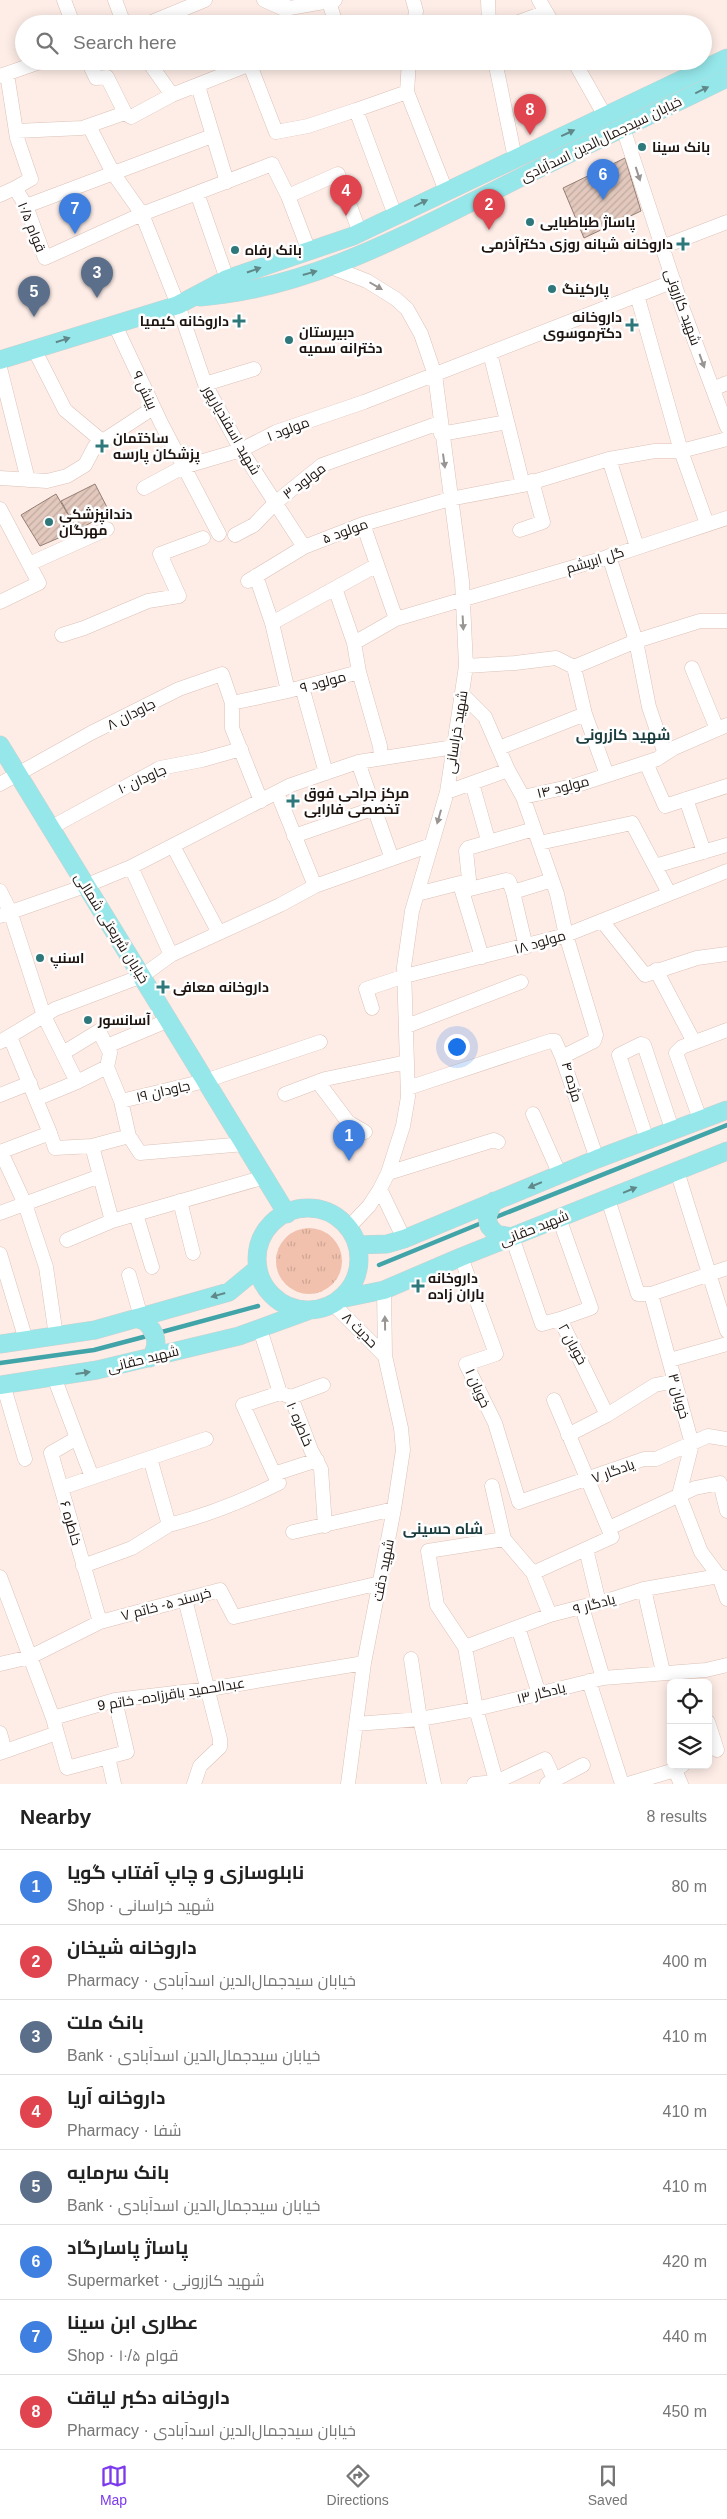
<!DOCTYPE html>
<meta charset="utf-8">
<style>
:root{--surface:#fff;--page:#f6f6f6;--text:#222;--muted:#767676;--line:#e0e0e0;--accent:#7c3aed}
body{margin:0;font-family:Arial,Cairo,sans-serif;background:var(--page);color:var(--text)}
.controls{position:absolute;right:15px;bottom:15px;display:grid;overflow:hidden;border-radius:8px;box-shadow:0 2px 12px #0003}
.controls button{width:45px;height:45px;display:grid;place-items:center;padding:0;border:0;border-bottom:1px solid var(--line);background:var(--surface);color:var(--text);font:25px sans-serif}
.you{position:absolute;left:456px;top:1046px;width:18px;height:18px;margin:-12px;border:4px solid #fff;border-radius:50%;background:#1a73e8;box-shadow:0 0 0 8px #1a73e833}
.badge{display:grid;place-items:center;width:32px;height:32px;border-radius:50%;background:var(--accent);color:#fff;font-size:16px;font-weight:700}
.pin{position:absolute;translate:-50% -41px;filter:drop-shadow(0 1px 2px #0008)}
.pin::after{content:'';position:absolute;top:26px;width:18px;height:15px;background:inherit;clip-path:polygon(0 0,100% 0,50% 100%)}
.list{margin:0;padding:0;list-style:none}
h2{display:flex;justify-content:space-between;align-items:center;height:65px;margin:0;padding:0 20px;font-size:21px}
h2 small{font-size:16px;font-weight:400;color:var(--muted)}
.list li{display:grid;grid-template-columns:32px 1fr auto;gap:15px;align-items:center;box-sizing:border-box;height:75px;padding:0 20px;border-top:1px solid var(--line)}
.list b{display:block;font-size:19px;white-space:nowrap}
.list p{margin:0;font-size:16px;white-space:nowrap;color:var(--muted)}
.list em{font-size:16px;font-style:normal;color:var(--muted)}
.icon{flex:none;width:28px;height:28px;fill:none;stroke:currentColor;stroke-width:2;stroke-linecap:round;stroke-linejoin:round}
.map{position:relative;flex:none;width:727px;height:1784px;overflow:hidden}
.search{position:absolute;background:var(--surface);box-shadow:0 2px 12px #0003;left:15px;right:15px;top:15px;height:55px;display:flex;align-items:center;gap:12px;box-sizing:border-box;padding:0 18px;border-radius:28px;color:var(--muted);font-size:19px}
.sheet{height:665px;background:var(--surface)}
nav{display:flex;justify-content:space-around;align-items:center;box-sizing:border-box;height:70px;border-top:1px solid var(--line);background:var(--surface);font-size:14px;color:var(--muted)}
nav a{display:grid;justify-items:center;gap:2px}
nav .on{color:var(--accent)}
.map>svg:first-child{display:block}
.grass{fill:url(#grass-tufts)}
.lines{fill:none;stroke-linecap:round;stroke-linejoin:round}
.stream{stroke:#41a4a8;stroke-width:4.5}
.building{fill:url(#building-hatch);stroke:#957e74}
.minor-casing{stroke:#dcc2b7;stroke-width:15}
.major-casing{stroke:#d2d0cf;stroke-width:19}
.minor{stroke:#fff;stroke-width:14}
.major{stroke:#96e7ea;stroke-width:18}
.oneway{fill:#608888}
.oneway2{fill:#999593}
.poi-dot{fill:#2e787b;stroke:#fefefe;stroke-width:2}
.labels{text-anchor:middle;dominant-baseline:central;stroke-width:5;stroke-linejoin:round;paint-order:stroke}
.street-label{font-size:14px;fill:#1d1410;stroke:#fefefe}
.poi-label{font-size:14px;font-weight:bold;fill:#1d1410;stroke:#fefefe;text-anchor:start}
.neighbourhood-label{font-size:15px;font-weight:bold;fill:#1b3d3f;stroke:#fefefe}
</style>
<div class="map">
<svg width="727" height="1784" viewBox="0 0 727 1784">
<defs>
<pattern id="grass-tufts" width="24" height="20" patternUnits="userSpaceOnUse" patternTransform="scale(1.25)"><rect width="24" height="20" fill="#f1c1ad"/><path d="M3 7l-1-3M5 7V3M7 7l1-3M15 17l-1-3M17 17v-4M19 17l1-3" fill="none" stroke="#cea594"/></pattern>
<pattern id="building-hatch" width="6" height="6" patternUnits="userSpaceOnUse" patternTransform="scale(1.25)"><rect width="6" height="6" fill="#e2c8bd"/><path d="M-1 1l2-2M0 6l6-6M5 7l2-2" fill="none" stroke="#c1aba1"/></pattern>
</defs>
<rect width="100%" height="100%" fill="#feede7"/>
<!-- grass -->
<path class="grass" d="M276 1261a33 33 0 1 1 66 0a33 33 0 1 1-66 0Z"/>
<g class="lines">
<!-- stream -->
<path class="stream" d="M491,1219L727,1125
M379,1265L484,1222
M158,1333L258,1306
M0,1363L94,1350L151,1335"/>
</g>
<!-- building -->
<path class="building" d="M625,158L641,211L584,238L563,188Z
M95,484L110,513L77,530L61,501Z
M56,494L77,530L40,546L21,515Z"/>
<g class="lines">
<defs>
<path id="minor" d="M64,0L73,24
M115,0L124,24
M264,0L284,9L335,0
M283,0L287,24
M413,0L416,11L414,24
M488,0L489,24
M539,0L553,24
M329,2L336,24
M147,24L205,0
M513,24L546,12
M88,61L96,78L107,77L125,113
M148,61L172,95L258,61
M409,61L407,92L446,191
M495,61L515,158
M574,61L605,116
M250,65L276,132L308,126L356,110L395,215
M7,74L17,138L31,179L15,188L26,206L45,258L142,214L272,164L288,196L338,174L360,233
M0,76L43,61
M198,86L227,182
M356,110L407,92
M89,126L113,173L142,214L178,305L205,384L241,450L304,547
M623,128L682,307L727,427
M16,131L82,128L125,113L131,117L172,95
M197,193L227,279
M0,195L15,188
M288,196L309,251
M26,206L212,136
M662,247L727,222
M331,267L367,281L396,299L407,309L421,334L435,375L462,581L466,666L447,792L412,911L404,967L408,1097L403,1126L388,1173L380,1189L369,1206L348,1228
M637,295L681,451L707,524
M115,325L161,423L219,534
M34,349L65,410L102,441
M490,353L523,485
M0,368L28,480
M205,384L254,369
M713,389L727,383
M441,434L507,422
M609,459L637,547
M0,478L47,481L67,476L85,465L95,446L153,408
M144,488L183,467L241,450L276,432L364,402L674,281
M0,509L39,583L0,602
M363,524L396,619
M520,530L543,522L532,481
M235,535L254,525L275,503L322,465L439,423
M609,556L636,641L649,707L665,754
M29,564L107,529
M256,576L272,623L288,691
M248,581L304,547L363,524L450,499L523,485L609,459L655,451H681L727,439
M335,588L354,643
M272,623L377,565
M62,635L84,628L148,601L179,596L160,554L203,538
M466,666L515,663L556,658L574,667L636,641L700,621H727
M692,668L717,729
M359,672L380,746L381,758
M302,687L326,773
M462,694L485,717L508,770
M232,703L288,691L359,672L354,643L396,619L618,554L727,518
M585,714L607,775
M499,748L585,714L574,667
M358,762L392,859
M646,763L665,806L727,786
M472,783L488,840
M0,784L91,733L179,689L222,674L232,703V728L261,801
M277,792L315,886
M447,792L508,770L523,797L577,785L657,759L674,748L727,725
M523,797L557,894L566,935L596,1035L594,1041L562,1057L597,1159
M686,799L704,852
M50,828L160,768L202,760L241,749
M294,836L375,808
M539,843L632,823L669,893
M173,846L219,933
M655,866L727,845
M131,867L171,955
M470,889L466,851L468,848L534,829
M0,891L10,911L44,1016L77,1082L107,1067L121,1101
M462,891L482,957
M513,892L526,947
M417,894L460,883L462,891L506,880L509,881L513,892L552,880
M0,916L85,886L131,867L291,785L358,762L454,747
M602,921L645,975L697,958L727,954
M656,970L694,1042
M372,1008L366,989L405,976L566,935L727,871
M407,1026L521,982
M10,1037L50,1133
M0,1042L55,1009L142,976L171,955L280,905L315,886L431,845
M107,1046L169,1020
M63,1053L99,1031L110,1053L107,1067
M318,1082L348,1122L365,1132
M408,1088L550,1041H555L562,1057
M285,1094L325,1079L407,1062
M0,1095L30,1083
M36,1099L77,1082
M533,1114L560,1175
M700,1119L676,1053L682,1047L727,1030
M129,1136L140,1153L245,1144
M647,1140L619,1055L641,1044L644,1045L672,1129
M92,1146L112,1221L136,1214L152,1267
M0,1152L50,1133L55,1148L92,1146L129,1136L121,1101L205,1081L320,1042
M1,1152L25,1204L46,1267L56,1336
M677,1171L727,1331
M388,1173L494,1140L498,1142
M380,1189L404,1239
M608,1199L638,1294H651L692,1444L679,1495L701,1552L719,1576L727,1599
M180,1201L193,1253
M0,1213L100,1176
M136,1214L265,1177
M559,1218L591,1308L560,1319
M512,1237L542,1324L560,1319L607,1415
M67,1240L112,1221
M0,1254L26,1340
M461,1257L496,1354L466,1364L495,1423L519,1502L644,1459H656L708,1436L727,1439
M129,1275L141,1317
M651,1294L727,1268
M334,1305L385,1356
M260,1329L280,1393L291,1397L311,1450L321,1469L325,1526
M670,1360L727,1344
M54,1377L77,1438L51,1453L100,1622
M3,1384L25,1459
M280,1393L243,1405L274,1474L317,1460
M291,1397L323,1385
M568,1435L607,1415L655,1385L675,1381
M77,1438L92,1477
M150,1458L169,1525C208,1515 243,1501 279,1483L274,1474
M492,1486L504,1539L533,1573L550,1615
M61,1488L206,1439
M609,1528L695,1488L720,1483L727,1511
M293,1532L394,1509
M586,1549L599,1603
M83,1566L132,1548L169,1525
M533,1573L612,1537L554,1400
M0,1577L53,1718
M644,1589L663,1672
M185,1599L220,1739V1747L200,1766L194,1784
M582,1607L603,1678
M518,1627L539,1694
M465,1647L550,1615L616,1598L644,1589L719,1576L726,1578
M411,1659L420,1719L434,1784
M0,1664L30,1657L100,1622L220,1590L234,1617L380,1583
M589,1681L622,1784
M708,1722L717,1750
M356,1724L420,1719L476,1709L603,1678L706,1670L727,1665
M0,1733L5,1751
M57,1733L67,1768L108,1757L114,1784
M0,1753L57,1733L53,1718L115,1700L209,1689L364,1663
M108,1757L127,1752L115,1700
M348,1784L364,1663L394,1509L403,1450L401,1428L385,1356L384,1290
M474,1784L496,1782L545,1759L555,1781
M497,1784L476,1709L465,1647L437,1605L428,1551L504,1539
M547,1784L583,1765
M628,1784L675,1770
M681,1784L675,1770L683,1765"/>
<path id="major" d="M200,297C306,289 403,236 496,190C572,151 650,116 727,78
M0,360L178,305L227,279L353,236L727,58
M0,745L287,1214
M494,1201L487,1216L489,1226L496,1234L512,1237
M257 1259a51 51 0 1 1 102 0a51 51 0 1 1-102 0Z
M358,1245L387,1244L404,1239L597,1159L727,1110
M340,1299L384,1290L461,1257L727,1151
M136,1318L146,1322C156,1333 160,1345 150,1358
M0,1344L95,1330L229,1292L258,1268
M0,1385L97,1370L239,1336L310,1310"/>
</defs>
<!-- minor casing -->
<use href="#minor" class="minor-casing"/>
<!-- major casing -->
<use href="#major" class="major-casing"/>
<!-- minor -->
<use href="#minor" class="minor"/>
<!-- major -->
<use href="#major" class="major"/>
</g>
<!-- one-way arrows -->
<defs><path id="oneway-solid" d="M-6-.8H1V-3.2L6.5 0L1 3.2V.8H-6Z" transform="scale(1.25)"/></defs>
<g class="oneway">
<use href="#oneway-solid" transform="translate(702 90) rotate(-26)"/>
<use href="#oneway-solid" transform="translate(568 133) rotate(-25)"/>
<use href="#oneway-solid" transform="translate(421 203) rotate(-26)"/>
<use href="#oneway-solid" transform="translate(254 270) rotate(-19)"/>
<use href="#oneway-solid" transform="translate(310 273) rotate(-16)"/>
<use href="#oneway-solid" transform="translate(63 340) rotate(-17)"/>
<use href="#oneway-solid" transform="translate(535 1185) rotate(157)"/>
<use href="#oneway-solid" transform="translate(630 1190) rotate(-22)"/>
<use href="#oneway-solid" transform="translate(218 1295) rotate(164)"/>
<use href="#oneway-solid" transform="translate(83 1373) rotate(-8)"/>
</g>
<g class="oneway2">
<use href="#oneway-solid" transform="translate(638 174) rotate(72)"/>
<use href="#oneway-solid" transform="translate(376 286) rotate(30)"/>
<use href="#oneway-solid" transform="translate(702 361) rotate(70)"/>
<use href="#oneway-solid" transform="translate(444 461) rotate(82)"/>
<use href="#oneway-solid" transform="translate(463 623) rotate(87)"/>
<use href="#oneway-solid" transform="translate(439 817) rotate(106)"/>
<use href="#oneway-solid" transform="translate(385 1323) rotate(-91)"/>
</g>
<!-- markers -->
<g class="poi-dot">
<circle cx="642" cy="147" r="5"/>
<circle cx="530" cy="222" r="5"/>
<path d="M680.5 236.5h5v5h5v5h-5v5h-5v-5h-5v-5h5z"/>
<circle cx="235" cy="250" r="5"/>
<circle cx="552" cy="289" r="5"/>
<path d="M236.5 313.5h5v5h5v5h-5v5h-5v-5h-5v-5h5z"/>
<path d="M629.5 317.5h5v5h5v5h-5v5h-5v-5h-5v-5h5z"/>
<circle cx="289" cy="340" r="5"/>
<path d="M99.5 438.5h5v5h5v5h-5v5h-5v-5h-5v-5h5z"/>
<circle cx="49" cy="522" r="5"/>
<path d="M290.5 793.5h5v5h5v5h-5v5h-5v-5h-5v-5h5z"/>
<circle cx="40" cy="958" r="5"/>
<path d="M160.5 979.5h5v5h5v5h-5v5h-5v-5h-5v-5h5z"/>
<circle cx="88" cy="1020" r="5"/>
<path d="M415.5 1278.5h5v5h5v5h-5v5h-5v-5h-5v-5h5z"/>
</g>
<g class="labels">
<!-- street labels -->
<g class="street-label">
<text transform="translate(601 139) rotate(-26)">خیابان سیدجمال‌الدین اسدآبادی</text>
<text transform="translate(32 227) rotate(68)">قوام ۱۰/۵</text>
<text transform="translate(683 307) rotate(70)">شهید کازرونی</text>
<text transform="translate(145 390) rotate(65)">بینش ۹</text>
<text transform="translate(288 429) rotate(-21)">مولود ۱</text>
<text transform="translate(232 430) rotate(60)">شهید اسفندیارپور</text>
<text transform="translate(304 481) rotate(-37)">مولود ۳</text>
<text transform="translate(345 531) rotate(-20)">مولود ۵</text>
<text transform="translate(595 560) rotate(-17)">گل ابریشم</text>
<text transform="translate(323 682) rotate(-15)">مولود ۹</text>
<text transform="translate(131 714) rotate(-27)">جاودان ۸</text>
<text transform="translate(456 732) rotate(-81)">شهید خراسانی</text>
<text transform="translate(142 779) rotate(-24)">جاودان ۱۰</text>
<text transform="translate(563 787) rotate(-14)">مولود ۱۴</text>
<text transform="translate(112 928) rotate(58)">خیابان شریعتی شمالی</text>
<text transform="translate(540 942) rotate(-16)">مولود ۱۸</text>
<text transform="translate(572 1082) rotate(74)">مژده ۴</text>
<text transform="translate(163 1091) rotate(-13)">جاودان ۱۹</text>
<text transform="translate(534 1228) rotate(-22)">شهید حقانی</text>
<text transform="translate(360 1330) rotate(45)">حدیث ۸</text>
<text transform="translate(573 1344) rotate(61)">خوبان ۲</text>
<text transform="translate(143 1359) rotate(-14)">شهید حقانی</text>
<text transform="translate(478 1388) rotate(66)">خوبان ۱</text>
<text transform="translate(679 1396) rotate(75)">خوبان ۳</text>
<text transform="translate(300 1424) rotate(67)">خاطره ۱۰</text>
<text transform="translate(613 1471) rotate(-20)">یادگار ۷</text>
<text transform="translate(71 1523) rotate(74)">خاطره ۶</text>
<text transform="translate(383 1570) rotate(-79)">شهید دقت</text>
<text transform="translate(166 1604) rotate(-15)">خرسند ۵- خاتم ۷</text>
<text transform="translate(594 1604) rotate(-15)">یادگار ۹</text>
<text transform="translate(541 1693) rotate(-14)">یادگار ۱۳</text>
<text transform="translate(171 1694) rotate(-9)">عبدالحمید باقرزاده- خاتم 9</text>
</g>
<!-- poi labels -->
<g class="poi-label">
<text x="652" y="147">بانک سینا</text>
<text x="540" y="222">پاساژ طباطبایی</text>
<text x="673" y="244" text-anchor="end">داروخانه شبانه روزی دکترآذرمی</text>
<text x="245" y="250">بانک رفاه</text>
<text x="562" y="289">پارکینگ</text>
<text x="622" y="317" text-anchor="end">داروخانه<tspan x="622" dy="16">دکترموسوی</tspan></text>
<text x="229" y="321" text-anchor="end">داروخانه کیمیا</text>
<text x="299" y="332">دبیرستان<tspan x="299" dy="16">دخترانه سمیه</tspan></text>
<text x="113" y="438">ساختمان<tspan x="113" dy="16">پزشکان پارسه</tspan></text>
<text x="59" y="514">دندانپزشکی<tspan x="59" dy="16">مهرگان</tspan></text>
<text x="304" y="793">مرکز جراحی فوق<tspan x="304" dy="16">تخصصی فارابی</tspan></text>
<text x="50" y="958">اسنپ</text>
<text x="173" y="987">داروخانه معافی</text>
<text x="98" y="1020">آسانسور</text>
<text x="428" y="1278">داروخانه<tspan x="428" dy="16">باران زاده</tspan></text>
</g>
<!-- neighbourhood labels -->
<g class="neighbourhood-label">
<text x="623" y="734">شهید کازرونی</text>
<text x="443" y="1528">شاه حسینی</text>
</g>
</g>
</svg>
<div class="controls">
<button><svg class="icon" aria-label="locate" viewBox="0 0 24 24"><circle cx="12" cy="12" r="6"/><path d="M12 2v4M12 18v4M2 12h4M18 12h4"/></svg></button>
<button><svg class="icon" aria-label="layers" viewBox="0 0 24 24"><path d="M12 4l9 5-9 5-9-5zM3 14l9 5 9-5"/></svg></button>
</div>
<div class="you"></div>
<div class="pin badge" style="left:349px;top:1161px;background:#3f7fe0">1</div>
<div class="pin badge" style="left:489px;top:230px;background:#e0444e">2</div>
<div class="pin badge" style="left:97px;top:298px;background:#5c6f8a">3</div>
<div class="pin badge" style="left:346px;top:216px;background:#e0444e">4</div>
<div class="pin badge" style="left:34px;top:317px;background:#5c6f8a">5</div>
<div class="pin badge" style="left:603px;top:200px;background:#3f7fe0">6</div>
<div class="pin badge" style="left:75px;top:234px;background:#3f7fe0">7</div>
<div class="pin badge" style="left:530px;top:135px;background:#e0444e">8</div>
<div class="search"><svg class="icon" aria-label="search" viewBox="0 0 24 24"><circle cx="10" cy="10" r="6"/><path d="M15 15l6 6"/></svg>Search here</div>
</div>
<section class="sheet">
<h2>Nearby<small>8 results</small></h2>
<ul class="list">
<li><span class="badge" style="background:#3f7fe0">1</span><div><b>نابلوسازی و چاپ آفتاب گویا</b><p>Shop · شهید خراسانی</p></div><em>80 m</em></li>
<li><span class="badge" style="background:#e0444e">2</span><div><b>داروخانه شیخان</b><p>Pharmacy · خیابان سیدجمال‌الدین اسدآبادی</p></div><em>400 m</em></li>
<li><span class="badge" style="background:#5c6f8a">3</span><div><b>بانک ملت</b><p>Bank · خیابان سیدجمال‌الدین اسدآبادی</p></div><em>410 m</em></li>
<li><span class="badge" style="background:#e0444e">4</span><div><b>داروخانه آریا</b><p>Pharmacy · شفا</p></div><em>410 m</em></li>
<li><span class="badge" style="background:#5c6f8a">5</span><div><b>بانک سرمایه</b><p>Bank · خیابان سیدجمال‌الدین اسدآبادی</p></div><em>410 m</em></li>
<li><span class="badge" style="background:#3f7fe0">6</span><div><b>پاساژ پاسارگاد</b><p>Supermarket · شهید کازرونی</p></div><em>420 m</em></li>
<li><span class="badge" style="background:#3f7fe0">7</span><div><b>عطاری ابن سینا</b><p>Shop · قوام ۱۰/۵</p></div><em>440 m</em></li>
<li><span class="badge" style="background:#e0444e">8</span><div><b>داروخانه دکبر لیاقت</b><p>Pharmacy · خیابان سیدجمال‌الدین اسدآبادی</p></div><em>450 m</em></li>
</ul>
</section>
<nav>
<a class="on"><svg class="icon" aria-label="map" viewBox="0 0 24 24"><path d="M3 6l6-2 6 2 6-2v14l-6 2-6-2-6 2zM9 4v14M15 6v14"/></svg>Map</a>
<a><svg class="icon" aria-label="directions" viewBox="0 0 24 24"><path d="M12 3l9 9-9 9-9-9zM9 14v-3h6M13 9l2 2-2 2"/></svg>Directions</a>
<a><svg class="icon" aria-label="saved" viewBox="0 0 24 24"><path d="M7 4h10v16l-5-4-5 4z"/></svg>Saved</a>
</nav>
